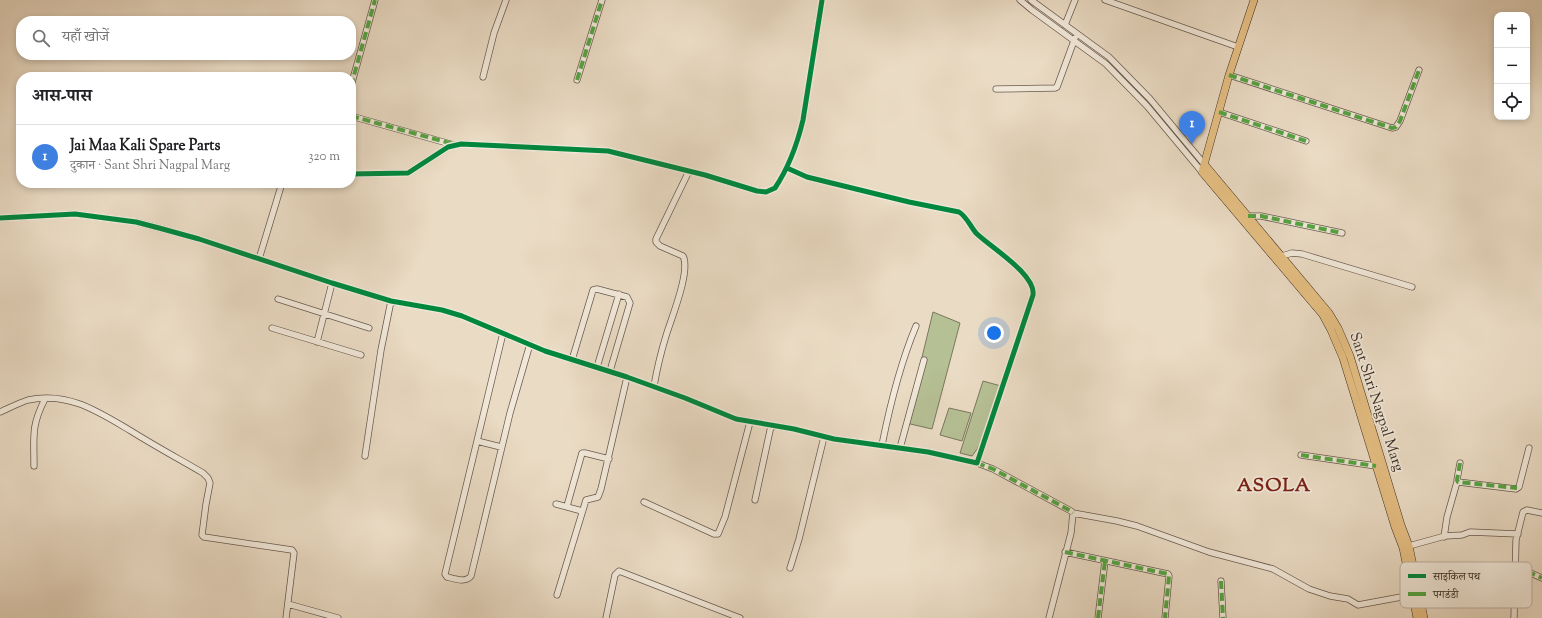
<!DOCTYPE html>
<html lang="hi">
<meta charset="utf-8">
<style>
:root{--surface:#fff;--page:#f2f2f2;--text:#202124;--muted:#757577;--line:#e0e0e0;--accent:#8f2418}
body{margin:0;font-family:"Sorts Mill Goudy","Noto Serif Devanagari",serif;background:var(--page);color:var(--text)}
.controls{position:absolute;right:12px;top:12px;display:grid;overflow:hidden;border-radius:8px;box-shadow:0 2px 6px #0003}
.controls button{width:36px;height:36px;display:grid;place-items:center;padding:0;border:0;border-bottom:1px solid var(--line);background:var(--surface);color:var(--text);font:20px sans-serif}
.you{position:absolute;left:994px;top:333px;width:14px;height:14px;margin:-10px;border:3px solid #fff;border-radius:50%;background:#1a73e8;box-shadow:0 0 0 6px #1a73e833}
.badge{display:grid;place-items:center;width:26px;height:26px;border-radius:50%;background:var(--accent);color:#fff;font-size:13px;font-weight:700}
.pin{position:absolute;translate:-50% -33px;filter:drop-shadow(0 1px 2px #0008)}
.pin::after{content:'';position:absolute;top:21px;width:14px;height:12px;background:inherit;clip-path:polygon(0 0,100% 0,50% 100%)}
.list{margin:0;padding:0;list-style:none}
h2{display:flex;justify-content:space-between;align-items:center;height:52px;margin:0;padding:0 16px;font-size:17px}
h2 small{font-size:13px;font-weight:400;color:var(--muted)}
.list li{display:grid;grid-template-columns:26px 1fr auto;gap:12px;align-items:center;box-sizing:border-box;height:64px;padding:0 16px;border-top:1px solid var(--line)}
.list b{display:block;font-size:15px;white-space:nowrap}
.list p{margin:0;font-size:13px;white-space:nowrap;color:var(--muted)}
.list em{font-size:13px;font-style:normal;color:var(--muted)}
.icon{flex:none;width:22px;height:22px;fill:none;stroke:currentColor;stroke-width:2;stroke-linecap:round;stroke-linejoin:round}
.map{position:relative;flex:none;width:1542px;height:618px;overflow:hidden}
.search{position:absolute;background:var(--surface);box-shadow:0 2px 6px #0003;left:16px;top:16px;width:340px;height:44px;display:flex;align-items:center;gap:10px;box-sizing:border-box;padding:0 14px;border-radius:16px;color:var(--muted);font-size:15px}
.panel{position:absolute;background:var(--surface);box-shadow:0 2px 6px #0003;left:16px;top:72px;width:340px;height:116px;border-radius:16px}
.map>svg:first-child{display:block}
.green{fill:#b6c095;stroke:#79785e}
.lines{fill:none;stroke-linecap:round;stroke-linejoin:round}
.minor-casing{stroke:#685a4e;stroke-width:7}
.major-casing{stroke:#3c2f26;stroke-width:8}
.minor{stroke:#f1e8d9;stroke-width:5.5}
.major{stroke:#e5be82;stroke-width:7}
.quiet{stroke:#54a442;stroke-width:4;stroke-dasharray:8 4;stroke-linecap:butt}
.cycleway-casing{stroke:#f1e8d9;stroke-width:8}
.cycleway{stroke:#00873e;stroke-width:5}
.labels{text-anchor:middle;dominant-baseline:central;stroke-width:3.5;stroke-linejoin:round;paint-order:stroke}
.street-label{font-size:15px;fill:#3c2f26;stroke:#f1e8d9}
.district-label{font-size:19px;font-weight:bold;letter-spacing:1px;fill:#7a1f14;stroke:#f1e8d9}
.key{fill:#f1e8d9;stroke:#bbb0a3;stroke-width:1}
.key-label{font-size:11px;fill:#3c2f26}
</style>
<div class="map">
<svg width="1542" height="618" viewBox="0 0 1542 618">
<rect width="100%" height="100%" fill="#eadbc4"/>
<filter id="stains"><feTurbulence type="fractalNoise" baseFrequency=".005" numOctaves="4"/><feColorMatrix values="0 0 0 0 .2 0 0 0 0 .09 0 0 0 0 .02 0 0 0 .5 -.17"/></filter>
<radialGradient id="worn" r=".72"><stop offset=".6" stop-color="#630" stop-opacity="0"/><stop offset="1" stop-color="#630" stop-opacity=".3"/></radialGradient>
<!-- green -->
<path class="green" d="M933,312L960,323L932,429L906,423Z
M983,381L1001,386C993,410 988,437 972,456L960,453Z
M949,408L971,413L962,441L940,435Z"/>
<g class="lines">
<defs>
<path id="minor" d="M1020,0L1032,10L1106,64L1147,106L1202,172
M1031,0L1109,57L1150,99L1205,165
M1105,0L1238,47
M1065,25L1075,0
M1229,75L1392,128L1396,127L1400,121L1419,70
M483,77L494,33L506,0
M577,80L602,0
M351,86L375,0
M996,89L1055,88L1057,87L1075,38
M1219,112L1306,141
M351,116L454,145
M351,174L408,173L448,147L461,144L608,151L705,175L757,191L766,192L775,188C789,167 797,145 803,120L822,0
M1248,216H1261L1342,233
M0,218L75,214L136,222L159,228L199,239L332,283L391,301L442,310L462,316L545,351L627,377L685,398L736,419L794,429L834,439L928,452L977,463L1033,295C1036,274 990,247 976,233C970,226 967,217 959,212L909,202L807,177L787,168
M1282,256L1292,253L1302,254L1412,287
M259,259L282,183
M278,299L369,328
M272,328L361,355
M503,333L445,574L447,577C455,579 466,583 471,576L510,413L530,344
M317,342L332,283
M572,360L593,290L597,289L627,297L630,303L610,371
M597,367L619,294
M654,386C657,369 661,352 666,336C671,319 691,271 683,256L660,246L656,242V239L689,171
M0,412C9,408 19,403 28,400C68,391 99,412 131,431C155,446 179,459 203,473L208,478L210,483L206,504L202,535L204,537L292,550L294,553L286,618
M477,441L501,447
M882,445C890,405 900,364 916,326
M900,448L924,360
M1301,455L1376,466
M365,456L381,350L391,301
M977,463L993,469L1071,511L1073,513L1117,521L1137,526L1209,552L1273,569L1309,589L1330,596L1348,599L1358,605L1412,595
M1460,463L1457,480L1458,482L1516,489L1519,487L1529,448
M34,466C34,436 31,426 45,399
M755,500L771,426
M644,502L714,534H718L725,517L750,422
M556,504L582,511
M567,506L582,453H585L609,459
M1444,537L1447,517L1457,482
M1409,546L1445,536L1462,535L1470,532L1518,534
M1065,552L1168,574L1169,576L1165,618
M790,568L799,539L824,437
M1516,569L1526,571L1542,578
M1221,581L1223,618
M557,595L586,500L598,497L601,489L627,377
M288,604L338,618
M606,618L615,575L619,571L740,618
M1049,618L1071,533L1073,513
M1098,618L1105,561
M1514,618L1516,540L1523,512L1527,510L1542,513"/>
<path id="major" d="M1254,0L1229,75L1202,172L1323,315L1331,330L1343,358L1395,527L1403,548L1417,618
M1205,165L1329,313L1338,328L1350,356L1401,525L1409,546L1424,618"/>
</defs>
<!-- minor casing -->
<use href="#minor" class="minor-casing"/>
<!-- major casing -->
<use href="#major" class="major-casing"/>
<!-- minor -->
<use href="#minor" class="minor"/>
<!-- major -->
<use href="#major" class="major"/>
<!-- quiet -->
<path class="quiet" d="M1229,75L1392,128L1396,127L1400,121L1419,70
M577,80L602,0
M351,86L375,0
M1219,112L1306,141
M351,116L453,144
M1248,216H1261L1342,233
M1301,455L1376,466
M977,463L993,469L1071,511L1073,513
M1460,463L1457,480L1458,482L1517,488
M1065,552L1168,574L1169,576L1165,618
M1516,569L1526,571L1542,578
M1221,581L1223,618
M1098,618L1105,561"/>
<defs>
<path id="cycleway" d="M351,174L408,173L448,147L461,144L608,151L705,175L757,191L766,192L775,188C789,167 797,145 803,120L822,0
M0,218L75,214L136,222L159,228L199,239L332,283L391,301L442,310L462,316L545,351L627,377L685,398L736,419L794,429L834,439L928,452L977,463L1033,295C1036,274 990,247 976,233C970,226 967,217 959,212L909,202L807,177L787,168"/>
</defs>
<!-- cycleway casing -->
<use href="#cycleway" class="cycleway-casing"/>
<!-- cycleway -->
<use href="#cycleway" class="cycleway"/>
</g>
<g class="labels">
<!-- street labels -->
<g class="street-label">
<text transform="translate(1376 402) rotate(72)">Sant Shri Nagpal Marg</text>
</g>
<!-- district labels -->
<g class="district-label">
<text x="1274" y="486">ASOLA</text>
</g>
</g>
<!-- legend -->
<rect x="1400" y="562" width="132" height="46" rx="6" class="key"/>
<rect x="1408" y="574" width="18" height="4" fill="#00873e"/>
<rect x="1408" y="592" width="18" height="4" fill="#54a442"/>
<g class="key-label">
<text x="1433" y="580">साइकिल पथ</text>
<text x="1433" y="598">पगडंडी</text>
</g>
<rect width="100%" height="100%" filter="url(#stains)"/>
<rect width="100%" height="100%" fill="url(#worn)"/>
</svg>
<div class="controls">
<button>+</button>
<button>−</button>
<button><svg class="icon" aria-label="locate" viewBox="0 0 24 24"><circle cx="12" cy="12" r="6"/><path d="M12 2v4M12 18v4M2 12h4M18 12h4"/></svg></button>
</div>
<div class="you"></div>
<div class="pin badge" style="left:1192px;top:144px;background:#3f7fe0">1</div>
<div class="search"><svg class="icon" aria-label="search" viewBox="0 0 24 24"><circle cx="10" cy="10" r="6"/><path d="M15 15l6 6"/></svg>यहाँ खोजें</div>
<section class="panel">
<h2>आस-पास<small></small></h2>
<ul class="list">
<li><span class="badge" style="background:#3f7fe0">1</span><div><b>Jai Maa Kali Spare Parts</b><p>दुकान · Sant Shri Nagpal Marg</p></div><em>320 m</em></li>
</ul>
</section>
</div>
